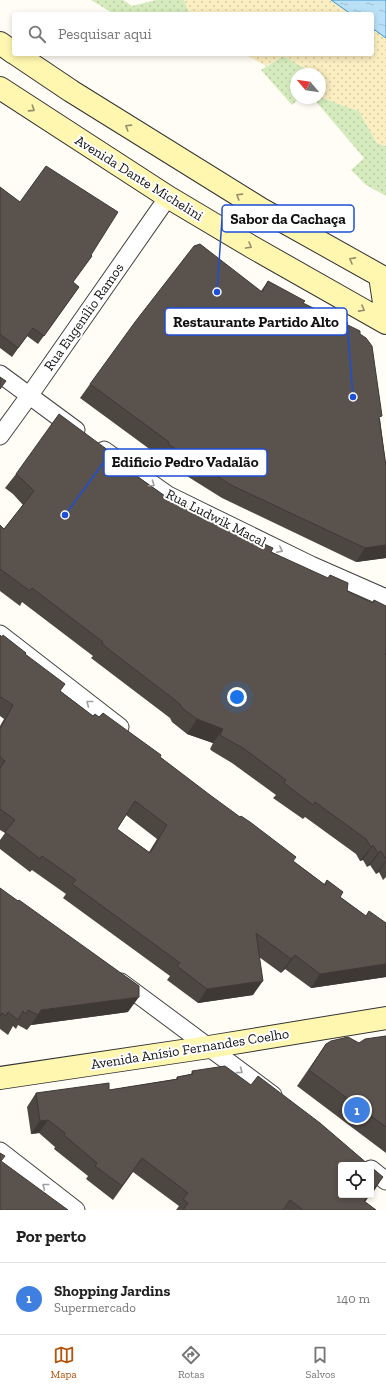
<!DOCTYPE html>
<html lang="pt">
<meta charset="utf-8">
<style>
:root{--surface:#fff;--page:#f6f6f6;--text:#222;--muted:#767676;--line:#e0e0e0;--accent:#b45309}
body{margin:0;font-family:"Zilla Slab",serif;background:var(--page);color:var(--text)}
.controls{position:absolute;right:12px;bottom:12px;display:grid;overflow:hidden;border-radius:4px;box-shadow:0 2px 6px #0003}
.controls button{width:36px;height:36px;display:grid;place-items:center;padding:0;border:0;border-bottom:1px solid var(--line);background:var(--surface);color:var(--text);font:20px sans-serif}
.compass{position:absolute;left:290px;top:68px;width:36px;height:36px;border-radius:50%;background:var(--surface);box-shadow:0 2px 6px #0003;rotate:299deg}
.you{position:absolute;left:237px;top:697px;width:14px;height:14px;margin:-10px;border:3px solid #fff;border-radius:50%;background:#1a73e8;box-shadow:0 0 0 6px #1a73e833}
.badge{display:grid;place-items:center;width:26px;height:26px;border-radius:50%;background:var(--accent);color:#fff;font-size:13px;font-weight:700}
.pin{position:absolute;translate:-50% -50%;border:2px solid #fff;box-shadow:0 1px 4px #0006}
.list{margin:0;padding:0;list-style:none}
h2{display:flex;justify-content:space-between;align-items:center;height:52px;margin:0;padding:0 16px;font-size:17px}
h2 small{font-size:13px;font-weight:400;color:var(--muted)}
.list li{display:grid;grid-template-columns:26px 1fr auto;gap:12px;align-items:center;box-sizing:border-box;height:72px;padding:0 16px;border-top:1px solid var(--line)}
.list b{display:block;font-size:15px;white-space:nowrap}
.list p{margin:0;font-size:13px;white-space:nowrap;color:var(--muted)}
.list em{font-size:13px;font-style:normal;color:var(--muted)}
.icon{flex:none;width:22px;height:22px;fill:none;stroke:currentColor;stroke-width:2;stroke-linecap:round;stroke-linejoin:round}
.map{position:relative;flex:none;width:386px;height:1210px;overflow:hidden}
.search{position:absolute;background:var(--surface);box-shadow:0 2px 6px #0003;left:12px;right:12px;top:12px;height:44px;display:flex;align-items:center;gap:10px;box-sizing:border-box;padding:0 14px;border-radius:4px;color:var(--muted);font-size:15px}
.sheet{height:124px;background:var(--surface)}
nav{display:flex;justify-content:space-around;align-items:center;box-sizing:border-box;height:56px;border-top:1px solid var(--line);background:var(--surface);font-size:11px;color:var(--muted)}
nav a{display:grid;justify-items:center;gap:2px}
nav .on{color:var(--accent)}
.map>svg:first-child{display:block}
.grass{fill:url(#grass-dots)}
.sand{fill:url(#sand-dots)}
.water{fill:url(#water-ripples);stroke:#3f96cf}
.lines{fill:none;stroke-linecap:round;stroke-linejoin:round}
.street-casing{stroke:#444;stroke-width:19}
.secondary-casing{stroke:#333;stroke-width:24}
.street{stroke:#fff;stroke-width:17}
.secondary{stroke:#fff6b0;stroke-width:22}
.wall{fill:#4d4742;fill-rule:evenodd}
.shaded-wall{fill:#3f3936}
.building{fill:#5a524d;stroke:#3f3936;fill-rule:evenodd}
.oneway{stroke:#948f68}
.oneway2{stroke:#a0a0a0}
.labels{text-anchor:middle;dominant-baseline:central;stroke-width:4;stroke-linejoin:round;paint-order:stroke}
.street-label{font-size:14px;fill:#111;stroke:#fff}
.leader{fill:none;stroke:#1d4ed8;stroke-width:1.5}
.callout-dot{fill:#1d4ed8;stroke:#fff;stroke-width:1.5}
.callout{fill:#fff;stroke:#1d4ed8;stroke-width:1.5}
.callout-label{font-size:15px;text-anchor:middle;font-weight:bold;fill:#111}
</style>
<div class="map">
<svg width="386" height="1210" viewBox="0 0 386 1210">
<defs>
<pattern id="grass-dots" width="8" height="8" patternUnits="userSpaceOnUse"><rect width="8" height="8" fill="#d5ebbd"/><path d="M2 2h.1M6 6h.1" fill="none" stroke="#b6c8a1" stroke-width="1.8" stroke-linecap="round"/></pattern>
<pattern id="sand-dots" width="8" height="8" patternUnits="userSpaceOnUse"><rect width="8" height="8" fill="#fbeec1"/><path d="M2 2h.1M6 6h.1" fill="none" stroke="#d6cba5" stroke-width="1.8" stroke-linecap="round"/></pattern>
<pattern id="water-ripples" width="26" height="14" patternUnits="userSpaceOnUse"><rect width="26" height="14" fill="#b9e0f7"/><path d="M2 4q2-2 4 0t4 0M15 11q2-2 4 0t4 0" fill="none" stroke="#9ebfd3"/></pattern>
</defs>
<rect width="100%" height="100%" fill="#fffdf5"/>
<!-- grass -->
<path class="grass" d="M91,0H123L132,6L156,0H184L190,14H114Z
M283,56L315,74H296V98H300L292,105L261,70Z
M320,97L359,111L377,143L386,146V196L366,185L351,170L364,158L313,98H320Z"/>
<!-- sand -->
<path class="sand" d="M184,0H331L351,14H190Z
M372,28L386,38V146L377,143L359,111L320,97V74H315L283,56L266,66L244,54H372Z"/>
<!-- water -->
<path class="water" d="M331,0H386V38L372,28V14H351Z"/>
<g class="lines">
<defs>
<path id="street" d="M0,374L76,430
M0,436L29,396L168,197
M104,450L168,495L311,565L386,598
M0,634L120,727
M121,982L273,1095
M0,1151L76,1210
M371,1169L386,1181"/>
<path id="secondary" d="M0,43L14,53
M16,54L71,91L261,209L386,279
M0,88L168,197L252,247L386,323
M380,276L386,316
M0,1078L209,1047L386,1018"/>
</defs>
<!-- street casing -->
<use href="#street" class="street-casing"/>
<!-- secondary casing -->
<use href="#secondary" class="secondary-casing"/>
<!-- street -->
<use href="#street" class="street"/>
<!-- secondary -->
<use href="#secondary" class="secondary"/>
</g>
<!-- wall -->
<path class="wall" d="M0,187L73,283L79,287L38,344L27,336L12,357L0,348Z
M268,281L303,303L380,419L386,466V558L356,562L222,498L158,458L159,456L80,398L90,384L261,291Z
M122,465L165,496L198,514L347,591L372,603L374,600L385,654H386V877L383,880L379,872L376,874L370,865L367,867L363,860L360,861L356,854L305,817L303,819L273,798L276,795L232,763L212,751L210,749L213,743L187,734L172,722L170,718L91,658L93,656L22,602L20,606L0,591V525L4,529L23,505L13,494L5,488L16,474Z
M0,635L25,654L60,691L93,716L99,717L160,757L293,861L324,884L327,880L340,897L366,916L386,923V977L311,988L285,969L281,973L259,957L253,995L198,1003L167,980L170,976L63,898L66,894L32,870L30,872L0,849V840L5,833L0,830V726L4,719L0,716ZM126,815L157,839L149,852L117,829Z
M0,888L128,1012L31,1025L27,1030L18,1025L16,1029L13,1026L8,1035L0,1029Z
M386,1036V1153L297,1086L326,1044L359,1043Z
M192,1071L370,1195L365,1202L376,1210H176L179,1206L133,1172L113,1200L86,1179L88,1176L54,1149L55,1147L39,1133L31,1134L27,1107L36,1093L109,1090L176,1079L177,1077L191,1074Z"/>
<!-- shaded-wall -->
<path class="shaded-wall" d="M386,545V558L356,562L365,548Z
M197,719L223,729L213,743L187,734Z
M373,845L363,860L360,861L371,847Z
M381,851L370,865L367,867L378,853Z
M386,860V861L379,872L376,874Z
M295,955L285,969L281,973L291,959Z
M386,964V977L311,988L320,974Z
M263,981L253,995L198,1003L207,989Z
M139,997L128,1012L31,1025L41,1010Z
M48,1120L39,1133L31,1134L40,1121Z
M383,1177L374,1191L371,1194V1192Z
M369,1195H370L358,1210Z"/>
<!-- building -->
<path class="building" d="M46,166L118,212L91,255L92,256L73,282L79,287L44,336L33,328L18,348L0,334V187L20,202Z
M200,244L262,292L268,281L305,301L303,303L360,331V334L366,338L372,346L382,416L379,417L386,466V545L365,548L231,485L168,444L169,442L90,384L135,322L194,246Z
M0,377L6,381L0,389Z
M59,414L124,462L121,465L165,496L167,493L198,514L248,540L251,538L273,548L271,552L328,578L330,575L348,583L347,591L373,603L374,600L386,606V653L385,654H386V859L381,851L378,853L373,845L371,847L366,839L315,802L313,805L284,783L286,780L243,748L223,737L220,735L223,729L197,719L182,708L180,704L102,644L103,642L32,588L30,591L0,569V525L4,529L34,491L23,480L16,474Z
M0,635L2,637L3,635L26,653L25,654L65,684L60,691L93,716L95,714L99,717L103,713L161,755L160,757L210,795L240,817L241,816L250,822L296,857L293,861L325,885L327,880L343,892L340,897L366,916L369,911L386,923V964L320,974L295,955L291,959L256,933L263,981L207,989L177,966L180,963L72,884L76,880L42,856L40,859L5,832L15,820L0,809V768L5,761L0,757V729L13,705L1,697L0,698ZM135,801L167,825L150,853L117,829Z
M0,888L18,901L19,900L139,986V997L41,1010L38,1015L28,1010L26,1014L23,1011L18,1020L8,1012L6,1016L2,1013L0,1016Z
M386,1036V1127L309,1070L326,1044L331,1041L348,1037L359,1043L365,1039Z
M225,1066L251,1085L258,1076L320,1123L369,1165H341V1195H369L364,1201L376,1210H303L290,1200L283,1210H183L188,1203L183,1199L188,1193L142,1158L122,1186L95,1166L97,1163L64,1135L65,1133L48,1120L40,1121L36,1093L109,1083V1090L178,1079L177,1077L193,1074L192,1071Z
M0,1153L5,1156L1,1161L68,1210H0Z
M371,1167L383,1177L371,1192Z"/>
<!-- one-way arrows -->
<defs><path id="oneway-chevron" d="M-2-3.5L2.5 0L-2 3.5" fill="none" stroke-width="1.6" stroke-linecap="round" stroke-linejoin="round"/></defs>
<g class="oneway">
<use href="#oneway-chevron" transform="translate(32 109) rotate(33)"/>
<use href="#oneway-chevron" transform="translate(128 127) rotate(-148)"/>
<use href="#oneway-chevron" transform="translate(239 196) rotate(-148)"/>
<use href="#oneway-chevron" transform="translate(249 246) rotate(30)"/>
<use href="#oneway-chevron" transform="translate(352 260) rotate(-151)"/>
<use href="#oneway-chevron" transform="translate(362 309) rotate(29)"/>
</g>
<g class="oneway2">
<use href="#oneway-chevron" transform="translate(152 484) rotate(35)"/>
<use href="#oneway-chevron" transform="translate(280 550) rotate(26)"/>
<use href="#oneway-chevron" transform="translate(89 703) rotate(-142)"/>
<use href="#oneway-chevron" transform="translate(240 1071) rotate(37)"/>
<use href="#oneway-chevron" transform="translate(45 1186) rotate(-142)"/>
</g>
<g class="labels">
<!-- street labels -->
<g class="street-label">
<text transform="translate(139 178) rotate(32)">Avenida Dante Michelini</text>
<text transform="translate(84 317) rotate(-55)">Rua Eugenílio Ramos</text>
<text transform="translate(216 518) rotate(27)">Rua Ludwik Macal</text>
<text transform="translate(190 1049) rotate(-9)">Avenida Anísio Fernandes Coelho</text>
</g>
</g>
<!-- callouts -->
<path class="leader" d="M217 292L222 219M353 397L347 322M65 515L104 462"/>
<g class="callout-dot">
<circle cx="217" cy="292" r="4"/>
<circle cx="353" cy="397" r="4"/>
<circle cx="65" cy="515" r="4"/>
</g>
<g class="callout">
<rect x="222" y="205" width="132" height="27" rx="4"/>
<rect x="165" y="308" width="182" height="27" rx="4"/>
<rect x="104" y="449" width="163" height="27" rx="4"/>
</g>
<g class="callout-label">
<text x="288" y="224">Sabor da Cachaça</text>
<text x="256" y="327">Restaurante Partido Alto</text>
<text x="185" y="467">Edificio Pedro Vadalão</text>
</g>
</svg>
<div class="controls">
<button><svg class="icon" aria-label="locate" viewBox="0 0 24 24"><circle cx="12" cy="12" r="6"/><path d="M12 2v4M12 18v4M2 12h4M18 12h4"/></svg></button>
</div>
<svg class="compass" viewBox="-18 -18 36 36"><path d="M0-13l5 13h-10z" fill="#e53935"/><path d="M0 13l5-13h-10z" fill="#767676"/></svg>
<div class="you"></div>
<div class="pin badge" style="left:357px;top:1110px;background:#3f7fe0">1</div>
<div class="search"><svg class="icon" aria-label="search" viewBox="0 0 24 24"><circle cx="10" cy="10" r="6"/><path d="M15 15l6 6"/></svg>Pesquisar aqui</div>
</div>
<section class="sheet">
<h2>Por perto<small></small></h2>
<ul class="list">
<li><span class="badge" style="background:#3f7fe0">1</span><div><b>Shopping Jardins</b><p>Supermercado</p></div><em>140 m</em></li>
</ul>
</section>
<nav>
<a class="on"><svg class="icon" aria-label="map" viewBox="0 0 24 24"><path d="M3 6l6-2 6 2 6-2v14l-6 2-6-2-6 2zM9 4v14M15 6v14"/></svg>Mapa</a>
<a><svg class="icon" aria-label="directions" viewBox="0 0 24 24"><path d="M12 3l9 9-9 9-9-9zM9 14v-3h6M13 9l2 2-2 2"/></svg>Rotas</a>
<a><svg class="icon" aria-label="saved" viewBox="0 0 24 24"><path d="M7 4h10v16l-5-4-5 4z"/></svg>Salvos</a>
</nav>
